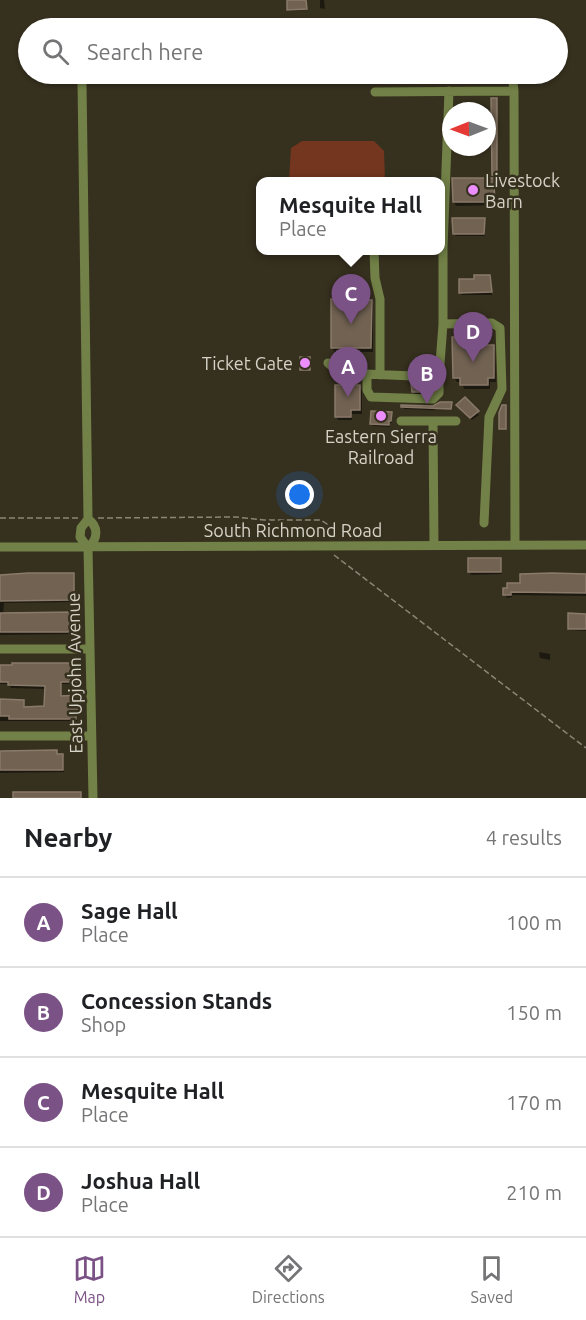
<!DOCTYPE html>
<style>
:root{--surface:#fff;--page:#f6f6f6;--text:#202124;--muted:#757577;--line:#e0e0e0;--accent:#7b5285}
body{margin:0;font-family:Ubuntu,sans-serif;background:var(--page);color:var(--text)}
.compass{position:absolute;left:442px;top:102px;width:54px;height:54px;border-radius:50%;background:var(--surface);box-shadow:0 2px 4px #0004;rotate:269deg}
.you{position:absolute;left:300px;top:495px;width:21px;height:21px;margin:-15px;border:4px solid #fff;border-radius:50%;background:#1a73e8;box-shadow:0 0 0 9px #1a73e833}
.badge{display:grid;place-items:center;width:39px;height:39px;border-radius:50%;background:var(--accent);color:#fff;font-size:20px;font-weight:700}
.pin{position:absolute;translate:-50% -50px;filter:drop-shadow(0 2px 3px #0008)}
.pin::after{content:'';position:absolute;top:32px;width:21px;height:18px;background:inherit;clip-path:polygon(0 0,100% 0,50% 100%)}
.popup{position:absolute;left:256px;top:177px;width:189px;height:78px;box-sizing:border-box;display:grid;place-content:center;border-radius:12px;background:var(--surface);filter:drop-shadow(0 2px 4px #0005);font-size:20px;white-space:nowrap;color:var(--muted)}
.popup b{font-size:22px;color:var(--text)}
.popup::after{content:'';position:absolute;left:50%;top:100%;margin-left:-12px;border:12px solid transparent;border-top-color:var(--surface)}
.list{margin:0;padding:0;list-style:none}
h2{display:flex;justify-content:space-between;align-items:center;height:78px;margin:0;padding:0 24px;font-size:26px}
h2 small{font-size:20px;font-weight:400;color:var(--muted)}
.list li{display:grid;grid-template-columns:39px 1fr auto;gap:18px;align-items:center;box-sizing:border-box;height:90px;padding:0 24px;border-top:2px solid var(--line)}
.list b{display:block;font-size:22px;white-space:nowrap}
.list p{margin:0;font-size:20px;white-space:nowrap;color:var(--muted)}
.list em{font-size:20px;font-style:normal;color:var(--muted)}
.icon{flex:none;width:33px;height:33px;fill:none;stroke:currentColor;stroke-width:2;stroke-linecap:round;stroke-linejoin:round}
.map{position:relative;flex:none;width:586px;height:798px;overflow:hidden}
.search{position:absolute;background:var(--surface);box-shadow:0 2px 4px #0004;left:18px;right:18px;top:18px;height:66px;display:flex;align-items:center;gap:15px;box-sizing:border-box;padding:0 21px;border-radius:33px;color:var(--muted);font-size:22px}
.sheet{height:438px;background:var(--surface)}
nav{display:flex;justify-content:space-around;align-items:center;box-sizing:border-box;height:84px;border-top:2px solid var(--line);background:var(--surface);font-size:16px;color:var(--muted)}
nav a{display:grid;justify-items:center;gap:3px}
nav .on{color:var(--accent)}
.map>svg:first-child{display:block}
.green{fill:#74361e}
.shadow{fill:#0007}
.building{fill:#716252;stroke:#8a7a69;stroke-width:1.5}
.lines{fill:none;stroke-linecap:round;stroke-linejoin:round}
.path{stroke:#8b8678;stroke-width:1.5;stroke-dasharray:6 3;stroke-linecap:butt}
.minor{stroke:#728147;stroke-width:9}
.poi-dot{fill:#eb8dfb;stroke:#36301e;stroke-width:2}
.labels{text-anchor:middle;dominant-baseline:central;stroke-width:5;stroke-linejoin:round;paint-order:stroke}
.poi-label{font-size:18px;fill:#d5d2c6;stroke:#36301e;text-anchor:start}
.street-label{font-size:18px;fill:#d5d2c6;stroke:#36301e}
</style>
<div class="map">
<svg width="586" height="798" viewBox="0 0 586 798">
<rect width="100%" height="100%" fill="#36301e"/>
<!-- green -->
<path class="green" d="M302,141H374L384,151L385,181H289L291,148Z"/>
<!-- shadow -->
<path class="shadow" d="M288,0H306L307,10L289,11Z
M320,0H324L325,9L320,8Z
M496,99L498,178H495L493,175Z
M494,179L496,183V205L456,206L454,202Z
M484,219L485,236H456L454,234Z
M489,276L492,295H462L460,292L475,280Z
M371,301L373,305V352H335L332,348Z
M485,339L488,347H493L495,351L496,382H490V389H464L462,382H457L454,378Z
M431,385L433,388L431,394H415L413,391Z
M359,386L362,390V414H352V420H338L336,416Z
M465,399L479,415L472,420L458,405Z
M451,404L452,407H437L434,410L452,411L404,409L403,406L433,407Z
M391,413L392,423H390V427L373,426L372,423Z
M500,559L502,574L471,575L470,572Z
M0,575H73L75,602L4,603L3,615L74,613L76,634L0,635Z
M586,576V596L512,595V597L507,598L505,594V590Z
M586,615V631L570,630L569,628Z
M539,652L550,654V660L540,658Z
M0,664L2,667L78,664L80,684H62V697H80L81,714H77V721H0V700L24,701L25,708H46V689L11,688L9,684H0Z
M0,752H56L64,758V772L0,773Z"/>
<!-- building -->
<path class="building" d="M287,0H306L307,9L287,10Z
M491,98H497V175H492Z
M452,178H494L495,202H453Z
M452,218H485L484,234H453Z
M474,275H490L492,292L459,293V279H474Z
M331,299L372,300L371,348H331Z
M452,337H486V345H494V378H488V385H460V378H453Z
M300,357H310V370H300Z
M411,383H432V390L430,392H412Z
M335,385H360V410H351V417H335Z
M465,397L479,411L470,418L456,405Z
M440,402H452L451,409L401,407V405L433,406Z
M502,405H506V429H499V413Z
M371,411L392,412L391,421H389V425L370,424Z
M468,558H501V572H468Z
M28,573H74V600L0,601V575Z
M552,573L586,574V593L511,592V595H503V588H507V583H520V574Z
M75,612L76,632H0V613Z
M568,613L586,614V629H568Z
M12,663H79V682H61V696L81,695V712H76V719H9V716H0V699L24,700V707L44,706L45,686L8,685V682H0V665H12Z
M57,750V754H63V770H0V751Z
M13,792H81V798H13Z"/>
<g class="lines">
<!-- path -->
<path class="path" d="M0,518H78
M98,518L236,517L264,520H321L327,524L328,537
M334,555L586,748"/>
<!-- minor -->
<path class="minor" d="M512,74L514,91L515,545
M82,82L88,519L81,528L80,537L88,548
M375,92L514,91
M374,250L375,278L380,299V375
M443,324L492,323L500,328L502,389L489,417L484,523
M328,363L340,373L439,377L443,324V248L449,91
M367,374V390L371,397L433,399L439,393V377
M401,421H433L434,545
M433,421H456
M88,519C99,527 98,539 88,548
M0,547L586,545
M88,548L93,798
M0,649H90
M0,736H91"/>
</g>
<!-- markers -->
<g class="poi-dot">
<circle cx="473" cy="190" r="6"/>
<circle cx="305" cy="363" r="6"/>
<circle cx="381" cy="416" r="6"/>
</g>
<g class="labels">
<!-- poi labels -->
<g class="poi-label">
<text x="485" y="180">Livestock<tspan x="485" dy="21">Barn</tspan></text>
<text x="293" y="363" text-anchor="end">Ticket Gate</text>
<text x="381" y="436" text-anchor="middle">Eastern Sierra<tspan x="381" dy="21">Railroad</tspan></text>
</g>
<!-- street labels -->
<g class="street-label">
<text x="293" y="530">South Richmond Road</text>
<text transform="translate(74 673) rotate(-91)">East Upjohn Avenue</text>
</g>
</g>
</svg>
<svg class="compass" viewBox="-18 -18 36 36"><path d="M0-13l5 13h-10z" fill="#e53935"/><path d="M0 13l5-13h-10z" fill="#757577"/></svg>
<div class="you"></div>
<div class="pin badge" style="left:348px;top:397px">A</div>
<div class="pin badge" style="left:427px;top:404px">B</div>
<div class="pin badge" style="left:351px;top:324px">C</div>
<div class="popup"><b>Mesquite Hall</b>Place</div>
<div class="pin badge" style="left:473px;top:362px">D</div>
<div class="search"><svg class="icon" aria-label="search" viewBox="0 0 24 24"><circle cx="10" cy="10" r="6"/><path d="M15 15l6 6"/></svg>Search here</div>
</div>
<section class="sheet">
<h2>Nearby<small>4 results</small></h2>
<ul class="list">
<li><span class="badge">A</span><div><b>Sage Hall</b><p>Place</p></div><em>100 m</em></li>
<li><span class="badge">B</span><div><b>Concession Stands</b><p>Shop</p></div><em>150 m</em></li>
<li><span class="badge">C</span><div><b>Mesquite Hall</b><p>Place</p></div><em>170 m</em></li>
<li><span class="badge">D</span><div><b>Joshua Hall</b><p>Place</p></div><em>210 m</em></li>
</ul>
</section>
<nav>
<a class="on"><svg class="icon" aria-label="map" viewBox="0 0 24 24"><path d="M3 6l6-2 6 2 6-2v14l-6 2-6-2-6 2zM9 4v14M15 6v14"/></svg>Map</a>
<a><svg class="icon" aria-label="directions" viewBox="0 0 24 24"><path d="M12 3l9 9-9 9-9-9zM9 14v-3h6M13 9l2 2-2 2"/></svg>Directions</a>
<a><svg class="icon" aria-label="saved" viewBox="0 0 24 24"><path d="M7 4h10v16l-5-4-5 4z"/></svg>Saved</a>
</nav>
